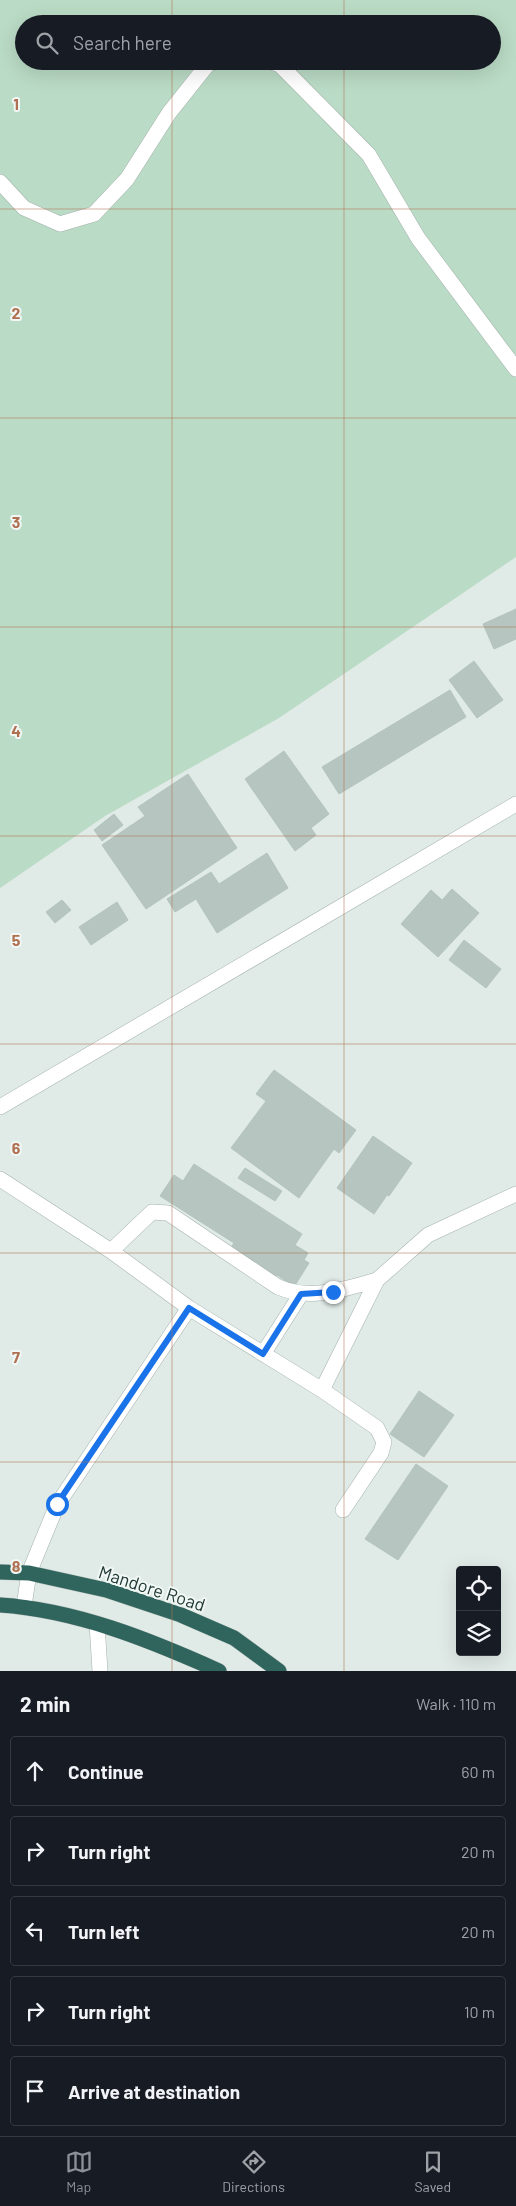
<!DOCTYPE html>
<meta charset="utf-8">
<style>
:root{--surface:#171b24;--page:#20242c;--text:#f1f3f6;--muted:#9ea1a6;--line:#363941;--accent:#8c9099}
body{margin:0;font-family:Barlow,sans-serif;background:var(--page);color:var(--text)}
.controls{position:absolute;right:15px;bottom:15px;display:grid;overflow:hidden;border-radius:5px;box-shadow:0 5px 20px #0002}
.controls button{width:45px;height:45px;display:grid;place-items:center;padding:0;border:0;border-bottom:1px solid var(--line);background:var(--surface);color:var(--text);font:25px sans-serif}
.stop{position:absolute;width:15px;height:15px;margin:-11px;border:4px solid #1a73e8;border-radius:50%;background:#fff}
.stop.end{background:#1a73e8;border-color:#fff;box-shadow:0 1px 5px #0008}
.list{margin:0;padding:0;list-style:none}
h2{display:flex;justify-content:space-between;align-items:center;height:65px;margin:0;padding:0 20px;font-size:21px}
h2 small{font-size:16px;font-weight:400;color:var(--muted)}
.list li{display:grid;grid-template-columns:32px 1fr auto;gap:15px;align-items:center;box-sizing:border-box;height:70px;margin:0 10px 10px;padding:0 10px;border:1px solid var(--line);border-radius:5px}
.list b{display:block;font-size:19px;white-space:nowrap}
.list em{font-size:16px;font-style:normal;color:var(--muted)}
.icon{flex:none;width:28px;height:28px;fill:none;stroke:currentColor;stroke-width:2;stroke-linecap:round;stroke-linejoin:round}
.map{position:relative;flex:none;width:516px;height:1671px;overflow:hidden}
.search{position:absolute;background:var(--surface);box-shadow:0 5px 20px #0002;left:15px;right:15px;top:15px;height:55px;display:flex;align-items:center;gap:12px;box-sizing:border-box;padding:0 18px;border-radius:28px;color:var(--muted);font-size:19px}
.sheet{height:465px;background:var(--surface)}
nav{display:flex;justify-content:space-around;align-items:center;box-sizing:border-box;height:70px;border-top:1px solid var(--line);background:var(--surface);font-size:14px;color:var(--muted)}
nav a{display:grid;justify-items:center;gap:2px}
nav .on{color:var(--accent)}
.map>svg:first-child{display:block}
.green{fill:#badbc5;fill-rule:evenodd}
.building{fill:#b6c5c0;stroke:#b3c4be}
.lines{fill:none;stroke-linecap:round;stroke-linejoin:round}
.minor-casing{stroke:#a3b2ad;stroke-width:16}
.highway-casing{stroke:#bdc4c2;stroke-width:16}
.minor{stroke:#fff;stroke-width:15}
.highway{stroke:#2f655d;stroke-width:15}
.route{stroke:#1a73e8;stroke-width:6}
.grid{fill:none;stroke:#af7151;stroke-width:1;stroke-opacity:0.55}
.labels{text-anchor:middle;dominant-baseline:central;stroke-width:4;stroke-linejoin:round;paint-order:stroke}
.street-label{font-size:18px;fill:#223a35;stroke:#f0f7f4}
.grid-label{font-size:16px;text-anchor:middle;font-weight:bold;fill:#af7151;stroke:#f0f7f4;stroke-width:4;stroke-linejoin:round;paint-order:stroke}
</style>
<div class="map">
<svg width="516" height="1671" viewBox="0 0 516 1671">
<rect width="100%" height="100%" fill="#e0eae6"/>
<!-- green -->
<path class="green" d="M0,0H516V557L279,718L105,816L0,888ZM24,24H492V61H24Z"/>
<!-- building -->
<path class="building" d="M516,609V639L494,649L483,624Z
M474,661L503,700L477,718L449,680Z
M450,690L466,717L339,794L322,767Z
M284,751L329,814L311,828L316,835L295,851L245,779Z
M188,774L237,848L146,909L102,845L145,816L138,807Z
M114,814L123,825L102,841L94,830Z
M267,853L288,888L217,933L196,899L175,912L167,899L211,872L219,884Z
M452,889L479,913L438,957L401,924L431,890L442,900Z
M62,900L71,910L55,923L46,912Z
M117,902L128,920L91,945L79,927Z
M464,940L501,969L486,988L449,960Z
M274,1070L356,1130L339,1153L334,1149L299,1198L231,1148L266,1101L256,1094Z
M373,1136L412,1163L389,1196L387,1195L374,1214L337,1188Z
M194,1164L302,1234L295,1245L308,1253L304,1260L309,1263L294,1287L277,1275L272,1282L227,1253L234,1243L160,1196L174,1175L183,1181Z
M245,1168L282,1191L275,1201L238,1178Z
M419,1391L454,1415L424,1457L390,1434Z
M416,1464L448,1486L398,1560L365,1539Z"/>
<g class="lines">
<defs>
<path id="minor" d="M268,61L280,65L369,155L418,238L516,369
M0,182L24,208L60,224L94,214L127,179L169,113L208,64L218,61
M0,1107L516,804
M0,1179L111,1251L189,1308L57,1505L29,1573L24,1606
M111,1251L152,1212L168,1213L278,1287C311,1301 344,1289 377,1280
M189,1308L322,1390L377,1280L428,1235L516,1194
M263,1354L301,1294
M322,1390L377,1428L384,1442L381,1453L343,1510
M97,1624L100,1671"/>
<path id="highway" d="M0,1572L29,1573L106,1590L181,1615L234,1638L279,1671
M0,1605C76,1610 150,1640 219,1671"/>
</defs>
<!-- minor casing -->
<use href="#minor" class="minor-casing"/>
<!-- highway casing -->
<use href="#highway" class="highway-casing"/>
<!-- minor -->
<use href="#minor" class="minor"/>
<!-- highway -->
<use href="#highway" class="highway"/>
</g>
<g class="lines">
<!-- route -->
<path class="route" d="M57,1504L189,1308L263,1354L301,1294L333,1292"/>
</g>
<!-- grid -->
<path class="grid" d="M172,0V24M344,0V24M172,61V1671M344,61V1671M0,209H516M0,418H516M0,627H516M0,836H516M0,1044H516M0,1253H516M0,1462H516"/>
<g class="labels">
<!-- street labels -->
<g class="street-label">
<text transform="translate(152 1588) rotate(18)">Mandore Road</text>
</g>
</g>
<g class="grid-label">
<text x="16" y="110">1</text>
<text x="16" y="319">2</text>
<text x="16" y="528">3</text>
<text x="16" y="737">4</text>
<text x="16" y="946">5</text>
<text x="16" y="1154">6</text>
<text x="16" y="1363">7</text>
<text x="16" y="1572">8</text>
</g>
</svg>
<div class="controls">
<button><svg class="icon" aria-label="locate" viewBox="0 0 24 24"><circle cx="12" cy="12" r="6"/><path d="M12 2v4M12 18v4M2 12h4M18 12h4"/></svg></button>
<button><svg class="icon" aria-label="layers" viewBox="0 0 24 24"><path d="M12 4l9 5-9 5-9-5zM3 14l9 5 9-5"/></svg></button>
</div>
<div class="stop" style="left:57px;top:1504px"></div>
<div class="stop end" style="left:333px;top:1292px"></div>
<div class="search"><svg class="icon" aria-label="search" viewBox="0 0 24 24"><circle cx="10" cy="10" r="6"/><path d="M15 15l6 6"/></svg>Search here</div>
</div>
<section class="sheet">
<h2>2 min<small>Walk · 110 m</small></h2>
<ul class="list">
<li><svg class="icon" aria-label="ahead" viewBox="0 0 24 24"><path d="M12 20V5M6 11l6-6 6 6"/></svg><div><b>Continue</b></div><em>60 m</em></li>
<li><svg class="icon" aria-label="right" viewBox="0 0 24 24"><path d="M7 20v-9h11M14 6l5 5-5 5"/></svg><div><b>Turn right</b></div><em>20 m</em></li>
<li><svg class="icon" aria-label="left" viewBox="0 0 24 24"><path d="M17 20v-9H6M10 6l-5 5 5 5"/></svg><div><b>Turn left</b></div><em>20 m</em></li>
<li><svg class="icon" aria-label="right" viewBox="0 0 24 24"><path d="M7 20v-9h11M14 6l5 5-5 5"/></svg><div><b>Turn right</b></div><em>10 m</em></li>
<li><svg class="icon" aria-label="arrive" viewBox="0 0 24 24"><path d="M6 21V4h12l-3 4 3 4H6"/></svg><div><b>Arrive at destination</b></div></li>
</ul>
</section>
<nav>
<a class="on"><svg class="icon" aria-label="map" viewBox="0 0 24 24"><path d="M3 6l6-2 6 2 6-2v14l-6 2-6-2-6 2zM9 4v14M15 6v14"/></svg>Map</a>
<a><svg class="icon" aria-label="directions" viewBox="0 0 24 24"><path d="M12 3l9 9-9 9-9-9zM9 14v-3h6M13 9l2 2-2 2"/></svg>Directions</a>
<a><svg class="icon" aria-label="saved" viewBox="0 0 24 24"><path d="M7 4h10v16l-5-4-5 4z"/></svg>Saved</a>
</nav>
